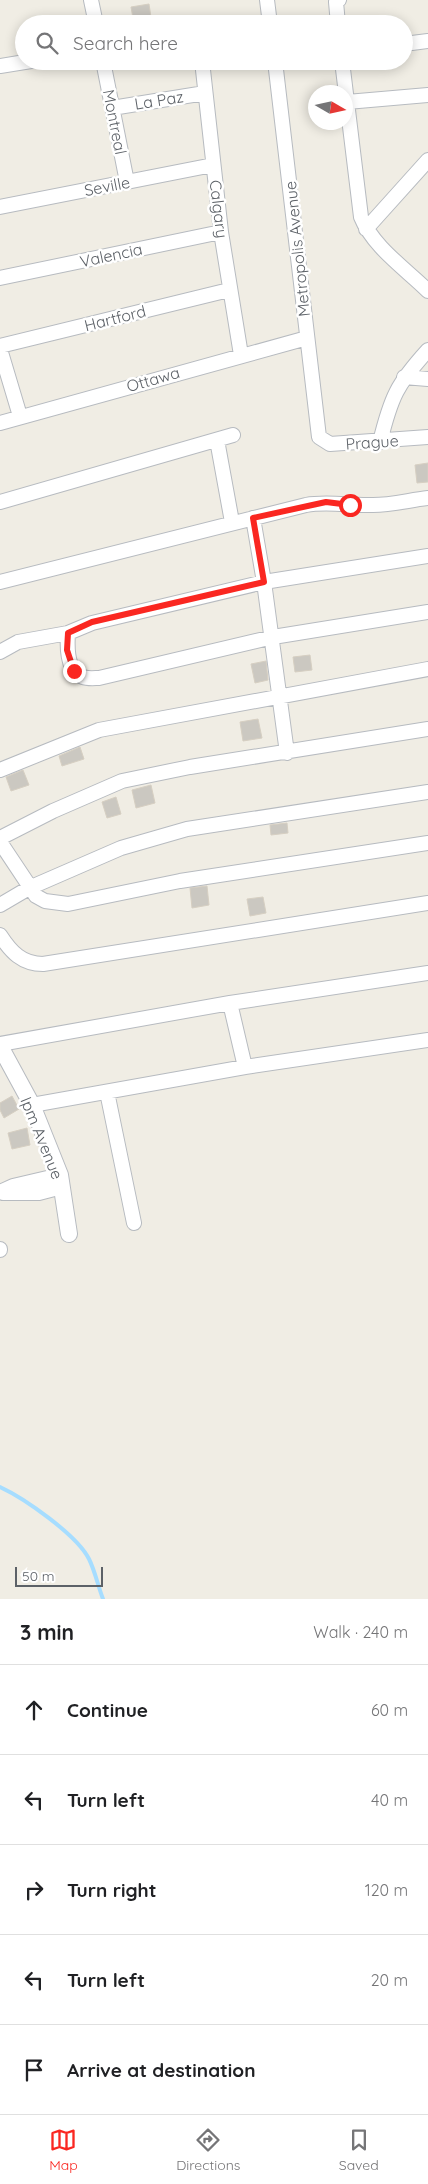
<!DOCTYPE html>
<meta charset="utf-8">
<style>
:root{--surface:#fff;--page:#f2f2f2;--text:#202124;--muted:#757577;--line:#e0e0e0;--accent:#fa2721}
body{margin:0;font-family:Quicksand,sans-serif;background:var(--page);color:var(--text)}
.compass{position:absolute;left:308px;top:85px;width:45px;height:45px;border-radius:50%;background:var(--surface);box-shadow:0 2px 12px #0003;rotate:99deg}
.scale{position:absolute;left:15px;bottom:12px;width:88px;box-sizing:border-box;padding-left:5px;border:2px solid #5c6167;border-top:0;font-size:14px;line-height:18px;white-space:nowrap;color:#5c6167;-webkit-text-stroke:4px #fff;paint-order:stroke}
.stop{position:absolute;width:15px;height:15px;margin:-11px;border:4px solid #fa2721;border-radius:50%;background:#fff}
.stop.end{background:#fa2721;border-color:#fff;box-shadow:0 1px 5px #0008}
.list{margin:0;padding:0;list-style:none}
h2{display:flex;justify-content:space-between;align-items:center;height:65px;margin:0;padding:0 20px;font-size:21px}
h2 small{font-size:16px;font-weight:400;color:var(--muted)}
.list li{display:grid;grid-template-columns:32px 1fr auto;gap:15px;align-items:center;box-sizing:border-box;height:90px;padding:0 20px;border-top:1px solid var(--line)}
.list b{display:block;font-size:19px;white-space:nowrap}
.list em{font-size:16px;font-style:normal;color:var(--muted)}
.icon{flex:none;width:28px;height:28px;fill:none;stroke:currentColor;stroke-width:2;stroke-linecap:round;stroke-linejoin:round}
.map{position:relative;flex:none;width:428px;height:1599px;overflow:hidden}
.search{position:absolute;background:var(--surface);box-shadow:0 2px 12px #0003;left:15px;right:15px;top:15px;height:55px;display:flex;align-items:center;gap:12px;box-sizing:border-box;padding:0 18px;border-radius:28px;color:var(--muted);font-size:19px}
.sheet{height:515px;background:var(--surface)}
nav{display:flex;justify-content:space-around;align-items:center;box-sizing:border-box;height:70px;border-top:1px solid var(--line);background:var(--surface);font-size:14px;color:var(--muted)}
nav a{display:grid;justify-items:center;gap:2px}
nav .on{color:var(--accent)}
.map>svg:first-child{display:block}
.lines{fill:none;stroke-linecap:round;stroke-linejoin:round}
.stream{stroke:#a6ddff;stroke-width:4}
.building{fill:#cbc8c1;stroke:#d6cfc2}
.minor-casing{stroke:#b7bbc0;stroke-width:16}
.tertiary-casing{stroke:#b7bbc0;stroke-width:18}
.minor{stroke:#fff;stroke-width:14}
.tertiary{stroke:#fff;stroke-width:16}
.route{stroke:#fa2721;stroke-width:6}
.labels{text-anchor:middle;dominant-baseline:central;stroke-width:5;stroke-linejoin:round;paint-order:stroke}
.street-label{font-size:16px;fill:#5c6167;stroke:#fff}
</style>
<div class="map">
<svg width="428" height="1599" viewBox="0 0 428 1599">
<rect width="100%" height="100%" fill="#f0ede4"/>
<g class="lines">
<!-- stream -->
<path class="stream" d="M0,1487C24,1498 77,1535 89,1559C95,1571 98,1586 103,1599"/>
</g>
<!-- building -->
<path class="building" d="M149,4L152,24H134L131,7Z
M428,463V482L417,483L415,465Z
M310,655L312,670L295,672L293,657Z
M266,661L268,680L255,683L251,664Z
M258,719L262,738L243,741L240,722Z
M80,747L84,759L62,766L59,756Z
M23,770L29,785L11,791L6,777Z
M151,785L155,803L136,808L132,790Z
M116,797L121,814L107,818L102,802Z
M287,823L288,833L271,835L270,825Z
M207,886L209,905L192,908L190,888Z
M263,897L266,913L250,916L247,899Z
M12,1096L19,1109L4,1118L0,1110V1103Z
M27,1128L30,1145L12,1149L8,1133Z"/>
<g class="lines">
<defs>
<path id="minor" d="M91,0L96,24
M267,0L270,24
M338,24L336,2L339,0
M404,44L428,41
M103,61L127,182
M202,61L221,232L241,355
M275,61L319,437L330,444L428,437
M342,61L361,217C373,247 406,269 428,291
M0,66L31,61
M347,102L428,95
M112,108L205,93
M0,207L213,165
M366,229L428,160
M0,278L221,232
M0,346L229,290
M0,349L20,416
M404,377L428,379
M0,423L307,338
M217,440L232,522
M380,442C391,397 397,384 428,350
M0,502L233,435
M0,582L306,505C328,501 350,506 373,505C391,505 410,500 428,498
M68,633C67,647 67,672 83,677C88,679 95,678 99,678L273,637L428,612
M0,652L18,642L68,633L92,623L264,582L253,518
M287,753L264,582L428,556
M0,770L99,730L428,669
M0,838L53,811L122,781L190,767L428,729
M0,842L36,896L45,901L68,904L180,881L428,843
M0,905L29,888L121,848L187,829L428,792
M0,935C11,952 22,964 43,964L428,903
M0,1044L230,1003
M245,1067L230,1003L428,973
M107,1092L134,1223
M32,1105L245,1067L428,1040
M0,1192L13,1186L60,1175
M3,1193H39L62,1187
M0,1249V1250"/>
<path id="tertiary" d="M0,1046L32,1105L60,1175L69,1234"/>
</defs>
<!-- minor casing -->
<use href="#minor" class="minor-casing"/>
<!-- tertiary casing -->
<use href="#tertiary" class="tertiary-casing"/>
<!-- minor -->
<use href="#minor" class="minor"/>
<!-- tertiary -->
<use href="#tertiary" class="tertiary"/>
</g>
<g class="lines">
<!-- route -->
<path class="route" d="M74,671L67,650L68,633L92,622L264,582L253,518L326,502L350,505"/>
</g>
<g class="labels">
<!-- street labels -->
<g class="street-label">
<text transform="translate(159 100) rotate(-9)">La Paz</text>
<text transform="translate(115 122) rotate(79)">Montreal</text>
<text transform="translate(107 186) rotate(-11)">Seville</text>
<text transform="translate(219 209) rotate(83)">Calgary</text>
<text transform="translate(297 249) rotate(-96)">Metropolis Avenue</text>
<text transform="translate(111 255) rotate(-12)">Valencia</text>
<text transform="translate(115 318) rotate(-14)">Hartford</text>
<text transform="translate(153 379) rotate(-16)">Ottawa</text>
<text transform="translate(372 442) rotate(-4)">Prague</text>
<text transform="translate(42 1138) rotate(68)">Ipm Avenue</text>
</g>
</g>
</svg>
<svg class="compass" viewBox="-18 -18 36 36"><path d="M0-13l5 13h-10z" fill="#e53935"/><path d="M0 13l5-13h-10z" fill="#757577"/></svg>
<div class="scale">50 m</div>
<div class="stop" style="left:350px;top:505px"></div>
<div class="stop end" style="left:74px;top:671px"></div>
<div class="search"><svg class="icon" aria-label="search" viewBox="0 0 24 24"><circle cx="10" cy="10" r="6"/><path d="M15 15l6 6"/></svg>Search here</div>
</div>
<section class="sheet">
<h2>3 min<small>Walk · 240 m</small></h2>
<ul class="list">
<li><svg class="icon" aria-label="ahead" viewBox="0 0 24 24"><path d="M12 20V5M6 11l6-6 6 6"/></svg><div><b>Continue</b></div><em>60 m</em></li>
<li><svg class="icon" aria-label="left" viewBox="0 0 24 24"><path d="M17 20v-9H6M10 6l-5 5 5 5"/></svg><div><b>Turn left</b></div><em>40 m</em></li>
<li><svg class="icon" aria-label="right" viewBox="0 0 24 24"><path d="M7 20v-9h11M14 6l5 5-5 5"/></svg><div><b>Turn right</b></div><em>120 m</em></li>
<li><svg class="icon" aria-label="left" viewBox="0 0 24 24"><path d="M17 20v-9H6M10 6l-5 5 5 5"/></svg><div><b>Turn left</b></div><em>20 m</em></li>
<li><svg class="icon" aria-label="arrive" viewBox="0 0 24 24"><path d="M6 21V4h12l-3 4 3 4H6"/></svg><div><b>Arrive at destination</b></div></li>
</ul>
</section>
<nav>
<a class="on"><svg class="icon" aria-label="map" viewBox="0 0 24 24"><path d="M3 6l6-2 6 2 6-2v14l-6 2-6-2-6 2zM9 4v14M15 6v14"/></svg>Map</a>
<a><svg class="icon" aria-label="directions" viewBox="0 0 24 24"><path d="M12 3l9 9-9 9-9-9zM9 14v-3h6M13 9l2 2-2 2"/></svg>Directions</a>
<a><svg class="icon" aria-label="saved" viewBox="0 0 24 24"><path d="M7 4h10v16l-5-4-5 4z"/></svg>Saved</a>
</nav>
